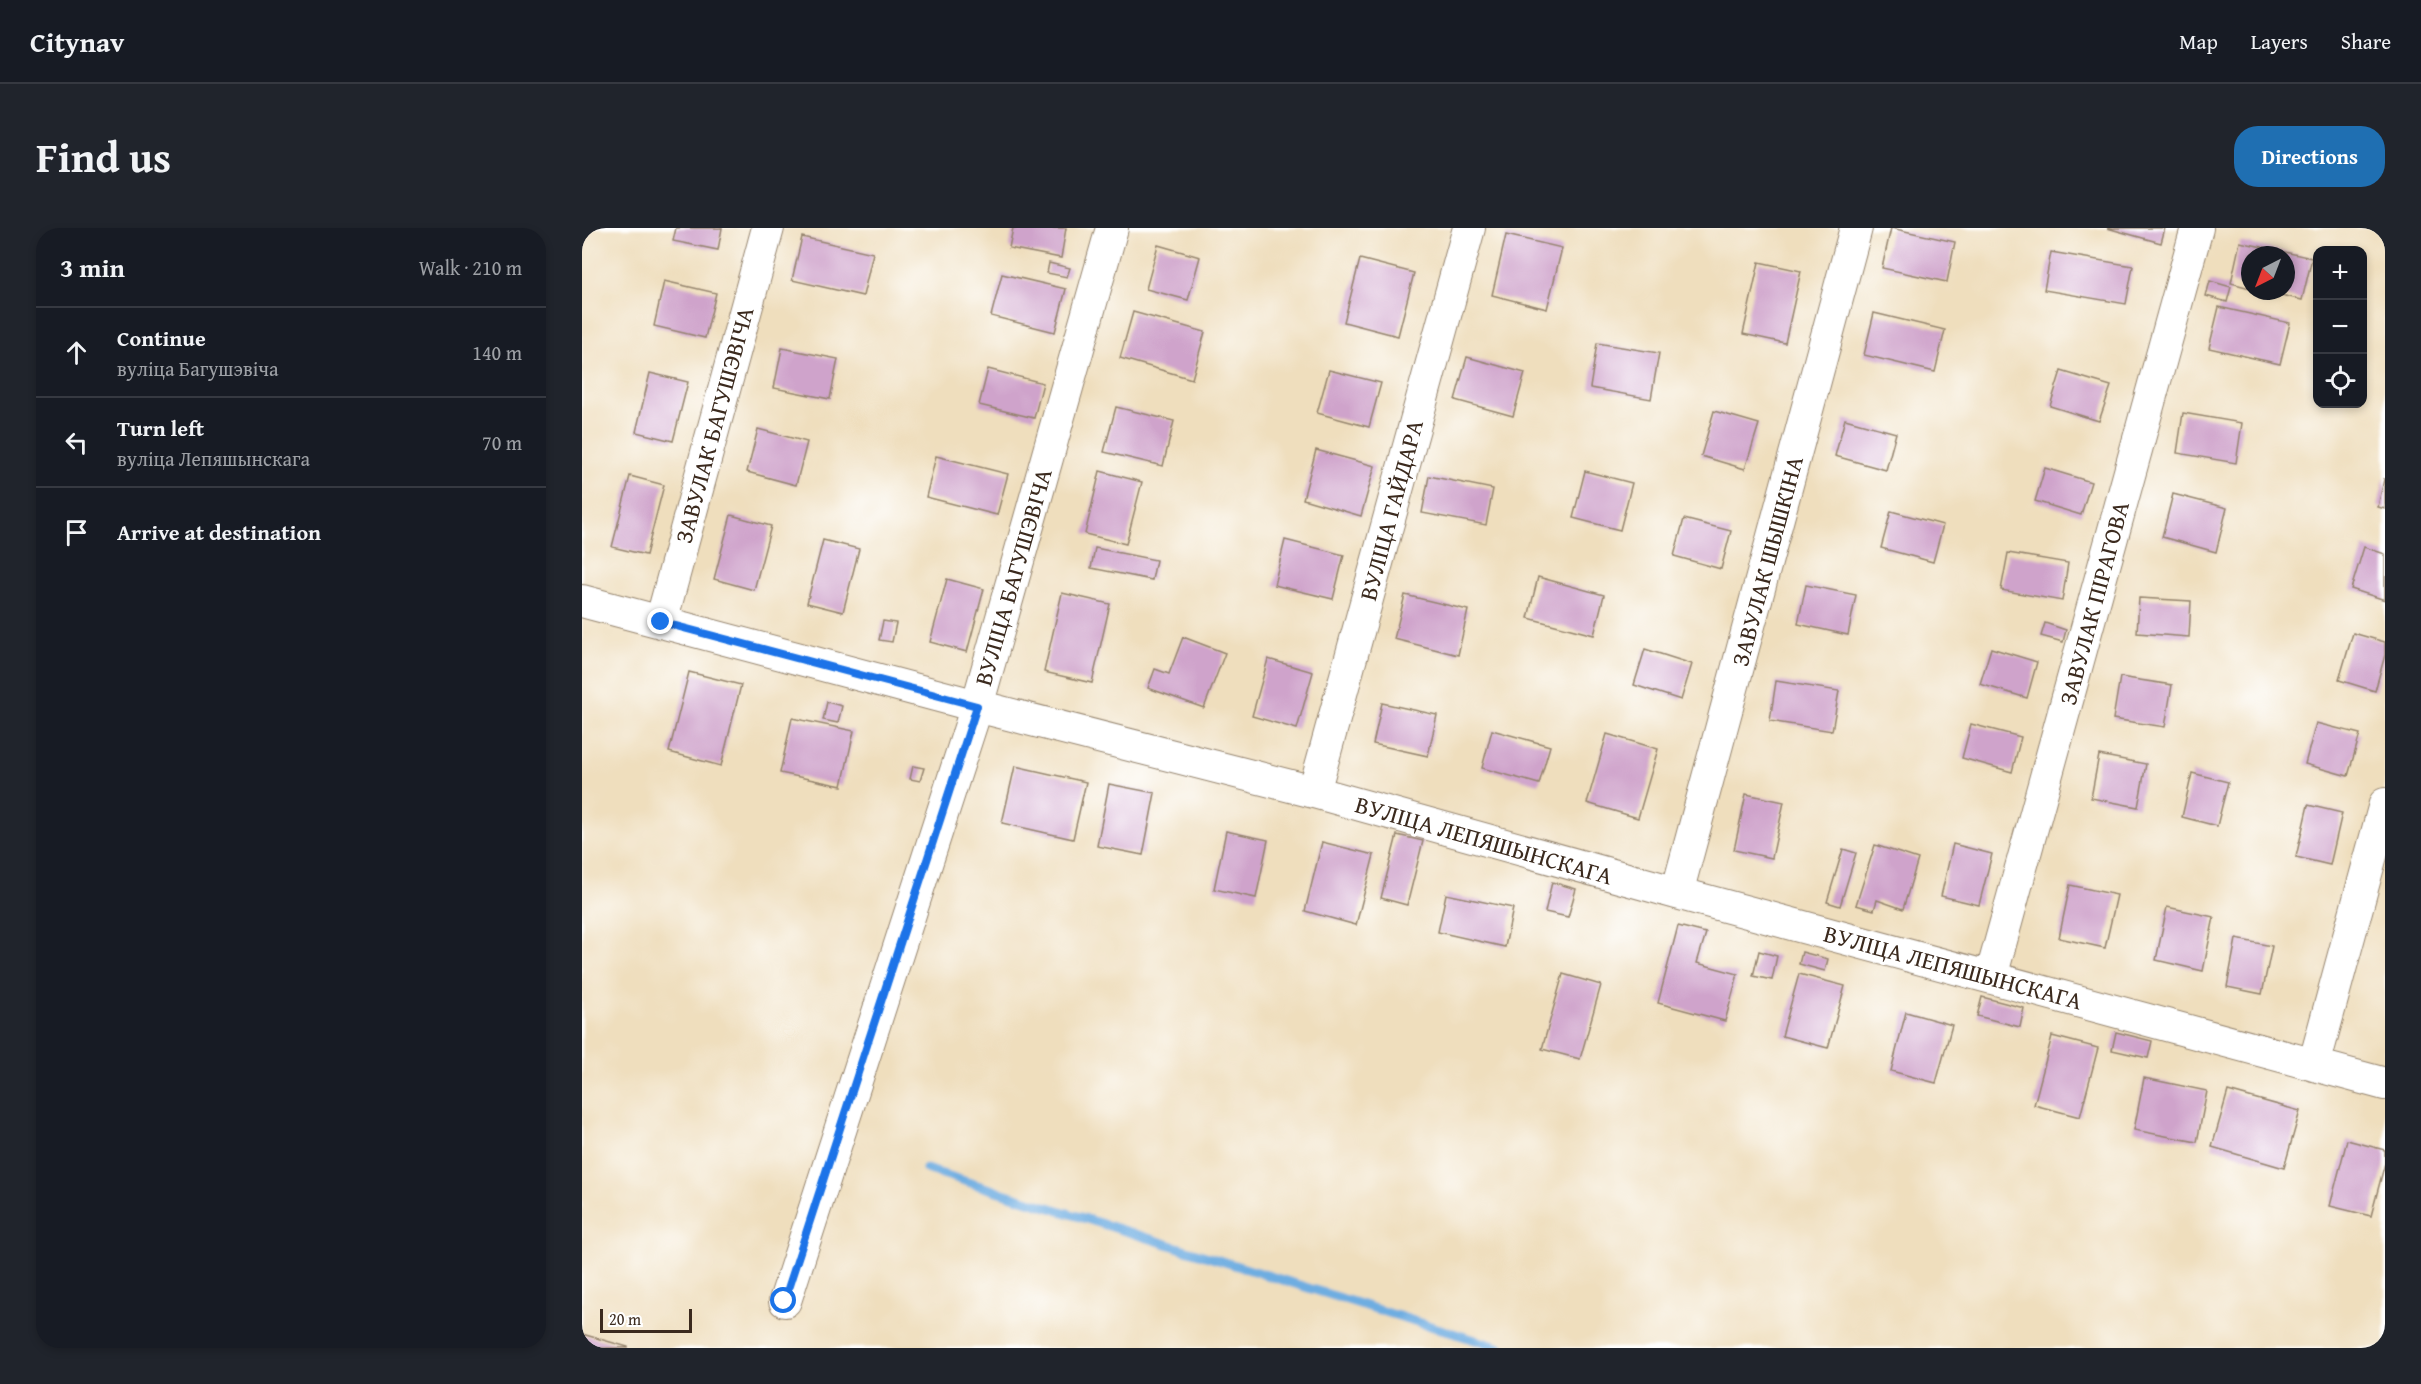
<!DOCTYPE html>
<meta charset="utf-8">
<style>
:root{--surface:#171b24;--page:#20242c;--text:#f1f3f6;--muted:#9ea1a6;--line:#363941;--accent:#1f6fb2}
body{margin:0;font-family:"Gentium Book Plus",serif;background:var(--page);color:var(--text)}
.controls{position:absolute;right:18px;top:18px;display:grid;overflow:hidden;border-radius:12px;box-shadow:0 3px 9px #0003}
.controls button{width:54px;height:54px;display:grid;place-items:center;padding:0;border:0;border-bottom:2px solid var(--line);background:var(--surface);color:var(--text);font:30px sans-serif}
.compass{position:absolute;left:1659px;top:18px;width:54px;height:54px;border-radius:50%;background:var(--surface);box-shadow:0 3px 9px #0003;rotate:222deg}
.scale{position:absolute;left:18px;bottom:15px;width:92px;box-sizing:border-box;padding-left:6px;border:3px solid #3b2a1e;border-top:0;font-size:16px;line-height:21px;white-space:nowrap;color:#3b2a1e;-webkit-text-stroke:4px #fff;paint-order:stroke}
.stop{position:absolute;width:18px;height:18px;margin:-14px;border:4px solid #1a73e8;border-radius:50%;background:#fff}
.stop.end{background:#1a73e8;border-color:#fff;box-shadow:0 2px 6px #0008}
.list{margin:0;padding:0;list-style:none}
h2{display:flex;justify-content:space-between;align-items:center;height:78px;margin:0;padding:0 24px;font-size:26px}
h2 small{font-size:20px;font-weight:400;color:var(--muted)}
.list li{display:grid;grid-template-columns:39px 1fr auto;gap:18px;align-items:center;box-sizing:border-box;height:90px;padding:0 24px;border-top:2px solid var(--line)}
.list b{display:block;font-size:22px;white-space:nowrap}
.list p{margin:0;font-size:20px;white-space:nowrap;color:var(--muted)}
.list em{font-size:20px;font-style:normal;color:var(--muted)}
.icon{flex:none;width:33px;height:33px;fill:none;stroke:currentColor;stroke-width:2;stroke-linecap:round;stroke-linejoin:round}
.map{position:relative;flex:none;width:1803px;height:1120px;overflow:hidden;border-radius:24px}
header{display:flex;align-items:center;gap:36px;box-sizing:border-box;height:84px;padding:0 30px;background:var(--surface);border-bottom:2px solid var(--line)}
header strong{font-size:28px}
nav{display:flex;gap:33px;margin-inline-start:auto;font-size:21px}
.intro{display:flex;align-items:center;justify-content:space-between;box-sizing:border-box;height:144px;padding:0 36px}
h1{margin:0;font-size:42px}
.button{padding:15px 27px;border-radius:24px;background:var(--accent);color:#fff;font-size:21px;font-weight:700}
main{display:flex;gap:36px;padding:0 36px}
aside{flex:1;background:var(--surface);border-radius:24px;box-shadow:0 3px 9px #0003}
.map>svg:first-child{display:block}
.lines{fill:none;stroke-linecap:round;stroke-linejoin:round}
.stream{stroke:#6eade1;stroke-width:9}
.building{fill:#cfa3cb}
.minor-casing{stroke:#95846e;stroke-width:34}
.minor{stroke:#fff;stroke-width:32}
.route{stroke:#1a73e8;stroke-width:8}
.labels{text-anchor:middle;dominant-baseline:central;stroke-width:6;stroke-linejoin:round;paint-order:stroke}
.street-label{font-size:24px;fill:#3b2a1e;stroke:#fff}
</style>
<header>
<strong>Citynav</strong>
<nav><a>Map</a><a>Layers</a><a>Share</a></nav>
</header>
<div class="intro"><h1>Find us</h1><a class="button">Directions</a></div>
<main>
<aside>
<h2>3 min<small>Walk · 210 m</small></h2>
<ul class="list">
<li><svg class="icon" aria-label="ahead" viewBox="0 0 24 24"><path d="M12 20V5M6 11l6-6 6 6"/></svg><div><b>Continue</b><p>вуліца Багушэвіча</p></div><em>140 m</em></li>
<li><svg class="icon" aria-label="left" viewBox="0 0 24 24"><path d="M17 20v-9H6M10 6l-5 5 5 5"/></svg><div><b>Turn left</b><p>вуліца Лепяшынскага</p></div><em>70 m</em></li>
<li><svg class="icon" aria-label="arrive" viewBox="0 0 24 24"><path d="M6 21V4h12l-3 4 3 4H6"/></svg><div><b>Arrive at destination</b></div></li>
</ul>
</aside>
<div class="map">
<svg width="1803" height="1120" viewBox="0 0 1803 1120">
<rect width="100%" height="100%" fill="#fff"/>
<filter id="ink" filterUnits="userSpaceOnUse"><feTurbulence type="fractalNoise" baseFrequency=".0167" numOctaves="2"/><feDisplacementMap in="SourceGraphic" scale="12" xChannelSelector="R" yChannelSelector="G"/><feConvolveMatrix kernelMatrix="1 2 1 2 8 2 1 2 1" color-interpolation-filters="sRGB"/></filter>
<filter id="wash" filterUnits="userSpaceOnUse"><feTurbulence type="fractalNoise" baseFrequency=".008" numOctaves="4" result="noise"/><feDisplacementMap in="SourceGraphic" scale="24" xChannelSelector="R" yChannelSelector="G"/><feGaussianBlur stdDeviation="1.35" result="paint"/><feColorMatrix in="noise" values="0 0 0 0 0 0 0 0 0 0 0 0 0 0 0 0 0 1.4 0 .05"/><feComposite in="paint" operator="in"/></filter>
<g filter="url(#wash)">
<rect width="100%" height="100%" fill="#efdebd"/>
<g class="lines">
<!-- stream -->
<path class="stream" d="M344,941L919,1120"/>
</g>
<g id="blocks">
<!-- building -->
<path class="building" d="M94,0H140L136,22L91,13Z
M431,0H484L479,30L427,20Z
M1309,0L1373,14L1365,54L1300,40Z
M1525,0H1583L1579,15Z
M924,7L980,20L965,81L910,67Z
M220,9L291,25L281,68L210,52Z
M1658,14L1730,30L1720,72L1686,64L1704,63V27H1668V60L1649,55Z
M576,17L618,29L606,72L564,61Z
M1469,24L1551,38L1544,76L1462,62Z
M778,31L832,45L816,108L762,94Z
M1177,34L1219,43L1203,115L1161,106Z
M467,35L488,40L485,49L465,45Z
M420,46L484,61L473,104L409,88Z
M82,53L134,65L123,110L72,98Z
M1628,53L1649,59L1645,74L1624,68Z
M1637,79L1708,95L1698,136L1627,120Z
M551,84L623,104L610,151L538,130Z
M1292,85L1363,102L1353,144L1282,127Z
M1015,115L1077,125L1069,171L1008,160Z
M200,120L256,131L248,171L192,160Z
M885,129L943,145L931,188L873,172Z
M406,141L461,155L452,190L397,177Z
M747,142L799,155L787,199L735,185Z
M1479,143L1529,158L1517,193L1468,178Z
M68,145L106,154L91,213L54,204Z
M534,179L592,193L581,238L522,224Z
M1132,183L1177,196L1163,241L1119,228Z
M1601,185L1660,195L1654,235L1595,225Z
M1263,191L1314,205L1304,242L1253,228Z
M176,201L225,214L214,257L165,244Z
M734,222L793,238L779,288L721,271Z
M354,228L426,246L415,287L344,269Z
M1463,240L1509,254L1499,287L1453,273Z
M518,243L560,254L544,316L503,306Z
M1003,243L1050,255L1038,302L991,290Z
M48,248L82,257L64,327L30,319Z
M847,248L911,261L904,297L840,285Z
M1802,251H1803V281L1796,279Z
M1591,266L1645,280L1634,324L1580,309Z
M1309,283L1361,297L1351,334L1299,320Z
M149,287L189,298L172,362L132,351Z
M1102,291L1149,303L1139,341L1092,328Z
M241,312L277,321L261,384L225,375Z
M703,312L762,327L751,371L692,357Z
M1782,319L1803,326V372L1769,361Z
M513,320L574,332L570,352L509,340Z
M1426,325L1486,335L1480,373L1419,362Z
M956,349L1022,367L1012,407L946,390Z
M365,351L402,361L385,424L348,414Z
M1224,357L1274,367L1266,407L1216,396Z
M480,365L528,376L510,455L462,444Z
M823,367L886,382L876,427L812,411Z
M1557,370L1609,373L1607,409L1555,405Z
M301,393L314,395L310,414L297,412Z
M1463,395L1484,402L1481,414L1459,408Z
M1771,405L1803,414V427L1793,463L1757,452Z
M601,409L643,425L622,480L566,460L573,441L587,446Z
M1409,420L1455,434L1445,470L1398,456Z
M1063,421L1110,436L1099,472L1052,457Z
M686,431L731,444L715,501L670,488Z
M107,444L159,457L139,538L87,524Z
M1538,449L1590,457L1583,499L1531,491Z
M1194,453L1257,463L1250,503L1188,493Z
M245,474L260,478L256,495L241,492Z
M800,475L855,487L846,528L791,516Z
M210,490L272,503L260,558L198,545Z
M1734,495L1778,506L1766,548L1723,536Z
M1389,496L1439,509L1430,544L1380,530Z
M910,502L968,518L957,556L900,540Z
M1025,506L1076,521L1056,590L1005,575Z
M1517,527L1564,536L1556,579L1509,570Z
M331,538L342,540L338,553L328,551Z
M433,538L504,554L491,611L420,595Z
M1610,545L1646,554L1635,598L1600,589Z
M527,556L573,565L561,627L515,618Z
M1164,566L1202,574L1190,630L1152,622Z
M1726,577L1760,585L1748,637L1714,629Z
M644,603L686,612L674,670L632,661Z
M815,607L841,613L825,677L799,670Z
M740,614L792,627L774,697L723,683Z
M1371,616L1410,626L1397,677L1359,668Z
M1293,617L1336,631L1321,681L1295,672L1292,682L1274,677Z
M1261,621L1274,625L1258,678L1245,674Z
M970,654L994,661L986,689L963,684Z
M1488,657L1535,667L1523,720L1477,710Z
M864,666L931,680L923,719L856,704Z
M1585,679L1632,689L1621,743L1574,732Z
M1096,698L1124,705L1115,735L1156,746L1143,793L1076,775Z
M1654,711L1690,718L1680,766L1645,759Z
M1177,723L1195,728L1190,752L1171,748Z
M1220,724L1246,731L1243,743L1217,736Z
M981,746L1019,757L998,831L960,821Z
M1217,746L1263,758L1246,820L1200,808Z
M1400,769L1442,780L1438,799L1395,788Z
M1324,784L1370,797L1354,855L1309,843Z
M1534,804L1570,813L1566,830L1530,822Z
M1470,808L1516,820L1498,889L1452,877Z
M1562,850L1625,863L1615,914L1552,902Z
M1646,863L1718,883L1702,940L1630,919Z
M1765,912L1803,922V935L1789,988L1748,978Z
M0,1106L46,1119V1120H0Z"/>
</g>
</g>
<g filter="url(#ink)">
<use href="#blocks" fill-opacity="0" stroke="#95846e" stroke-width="1.5"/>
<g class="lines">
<defs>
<path id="minor" d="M0,373L395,478L732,564L1095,665L1803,856
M79,394L186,0
M732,564L887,0
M1095,665L1274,0
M1409,749L1615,0
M1732,837L1803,576
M203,1073L395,478L530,0"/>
</defs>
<!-- minor casing -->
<use href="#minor" class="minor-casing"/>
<!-- minor -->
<use href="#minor" class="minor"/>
</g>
</g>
<g class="lines" filter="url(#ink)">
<!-- route -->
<path class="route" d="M79,394L395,478L202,1073"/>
</g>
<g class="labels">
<!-- street labels -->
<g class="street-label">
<text transform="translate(132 197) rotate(-75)">ЗАВУЛАК БАГУШЭВІЧА</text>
<text transform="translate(809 282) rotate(-75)">ВУЛІЦА ГАЙДАРА</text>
<text transform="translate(1185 333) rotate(-75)">ЗАВУЛАК ШЫШКІНА</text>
<text transform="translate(431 349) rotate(-74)">ВУЛІЦА БАГУШЭВІЧА</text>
<text transform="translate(1512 375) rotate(-75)">ЗАВУЛАК ПІРАГОВА</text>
<text transform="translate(902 612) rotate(16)">ВУЛІЦА ЛЕПЯШЫНСКАГА</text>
<text transform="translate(1371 739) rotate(15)">ВУЛІЦА ЛЕПЯШЫНСКАГА</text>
</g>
</g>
</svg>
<div class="controls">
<button>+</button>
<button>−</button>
<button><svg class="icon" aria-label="locate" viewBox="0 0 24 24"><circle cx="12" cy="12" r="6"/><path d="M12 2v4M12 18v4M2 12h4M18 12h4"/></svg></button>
</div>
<svg class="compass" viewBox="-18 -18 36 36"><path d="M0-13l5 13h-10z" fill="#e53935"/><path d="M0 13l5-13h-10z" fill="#9ea1a6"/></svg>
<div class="scale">20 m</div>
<div class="stop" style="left:202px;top:1073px"></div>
<div class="stop end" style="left:79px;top:394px"></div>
</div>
</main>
